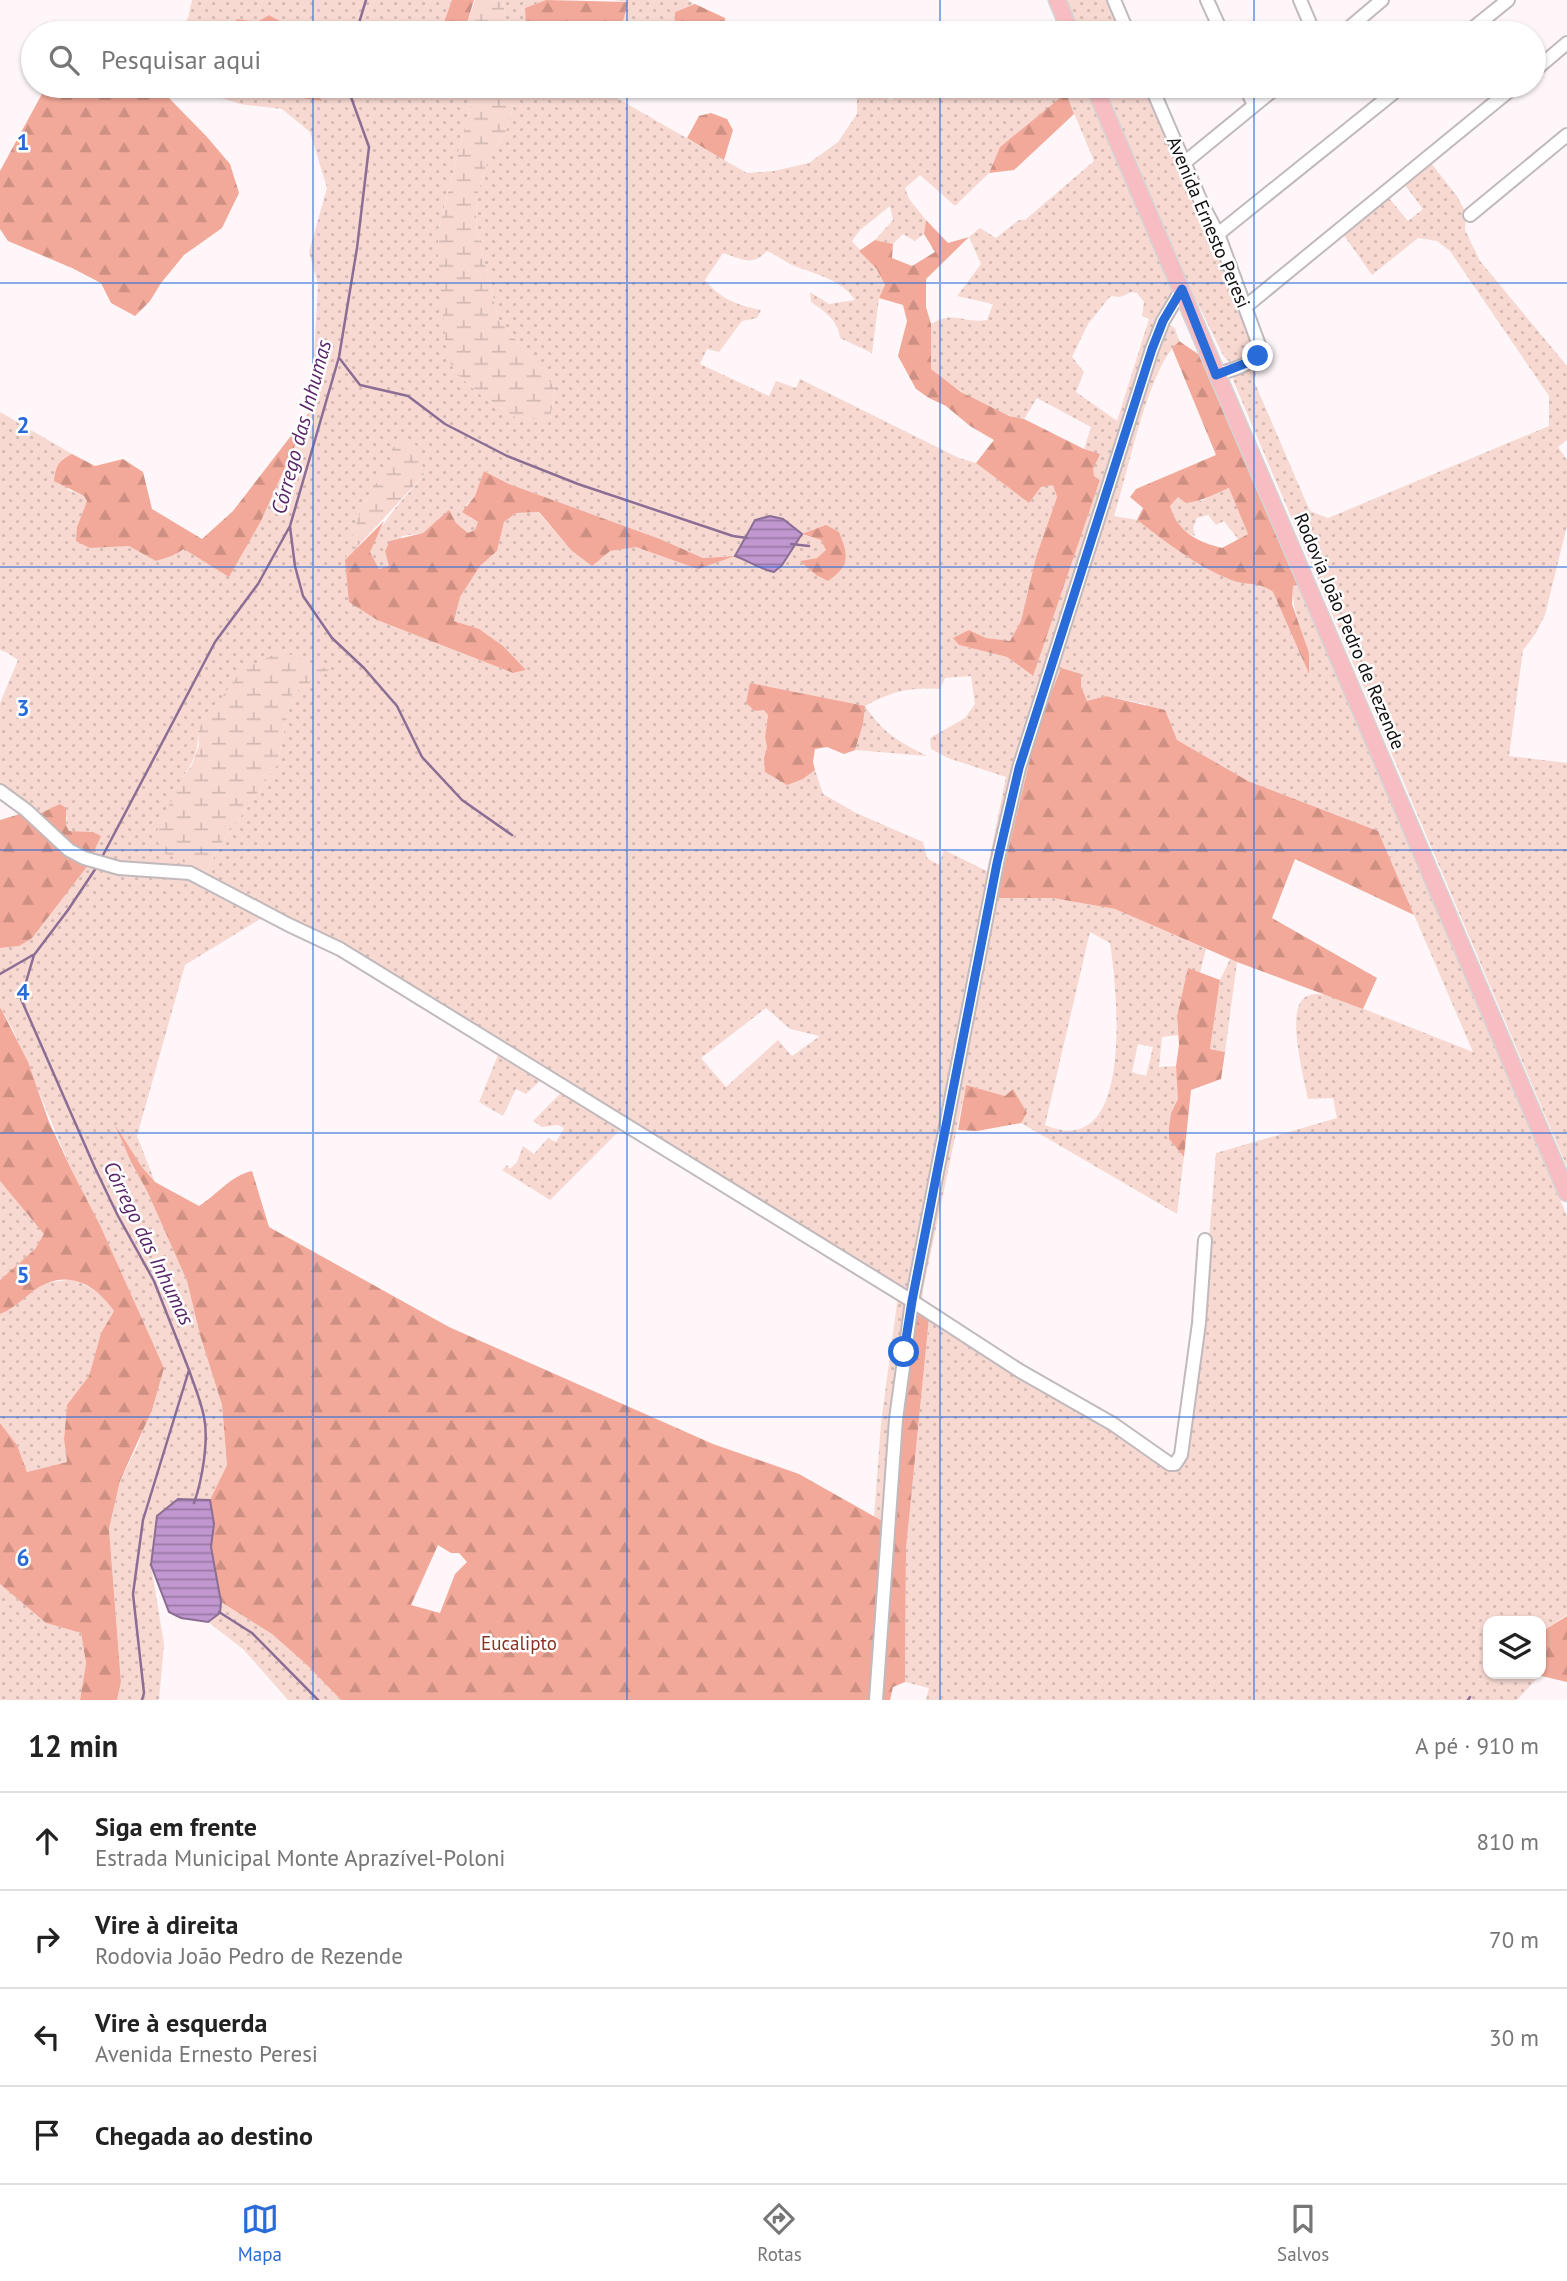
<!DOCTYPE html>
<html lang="pt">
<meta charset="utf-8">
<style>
:root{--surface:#fff;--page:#f2f2f2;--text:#222;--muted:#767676;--line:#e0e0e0;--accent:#296bd8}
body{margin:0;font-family:"PT Sans",sans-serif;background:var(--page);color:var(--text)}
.controls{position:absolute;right:21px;bottom:21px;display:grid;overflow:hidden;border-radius:14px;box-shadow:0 2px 5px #0004}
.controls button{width:63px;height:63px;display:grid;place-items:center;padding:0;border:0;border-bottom:2px solid var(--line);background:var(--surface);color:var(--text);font:35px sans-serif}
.stop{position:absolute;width:21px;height:21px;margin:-16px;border:5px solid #296bd8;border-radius:50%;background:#fff}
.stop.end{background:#296bd8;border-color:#fff;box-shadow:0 2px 7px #0008}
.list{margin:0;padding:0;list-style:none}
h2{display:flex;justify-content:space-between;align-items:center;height:91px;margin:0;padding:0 28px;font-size:30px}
h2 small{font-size:23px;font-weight:400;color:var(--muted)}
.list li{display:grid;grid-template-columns:46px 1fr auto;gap:21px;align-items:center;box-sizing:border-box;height:98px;padding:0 28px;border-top:2px solid var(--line)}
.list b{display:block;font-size:26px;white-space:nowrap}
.list p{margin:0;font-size:23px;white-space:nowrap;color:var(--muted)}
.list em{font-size:23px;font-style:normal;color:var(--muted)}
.icon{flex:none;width:38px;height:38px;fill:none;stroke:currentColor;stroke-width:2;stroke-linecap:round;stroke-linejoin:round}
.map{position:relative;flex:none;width:1567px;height:1700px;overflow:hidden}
.search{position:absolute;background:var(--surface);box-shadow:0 2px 5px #0004;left:21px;right:21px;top:21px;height:77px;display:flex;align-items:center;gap:18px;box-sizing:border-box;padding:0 24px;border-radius:38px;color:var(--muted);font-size:26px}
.sheet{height:483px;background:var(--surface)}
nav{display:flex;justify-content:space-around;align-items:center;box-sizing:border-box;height:98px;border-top:2px solid var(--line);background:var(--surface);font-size:19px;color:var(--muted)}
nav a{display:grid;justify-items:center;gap:4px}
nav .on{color:var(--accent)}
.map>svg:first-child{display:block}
.grass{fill:url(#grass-dots);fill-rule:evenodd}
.forest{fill:url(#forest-firs);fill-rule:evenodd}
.wetland{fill:url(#wetland-marsh)}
.water{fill:url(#water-rules);stroke:#8c6e95;stroke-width:2}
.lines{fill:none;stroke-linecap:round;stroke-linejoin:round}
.stream{stroke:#8c6e95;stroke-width:2.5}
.minor-casing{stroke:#c1b9bc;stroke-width:16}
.major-casing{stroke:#d4d4d4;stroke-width:19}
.minor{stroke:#fff;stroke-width:12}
.major{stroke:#f8bdc3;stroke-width:16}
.route{stroke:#296bd8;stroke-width:9}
.grid{fill:none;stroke:#296bd8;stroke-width:2;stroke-opacity:0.55}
.labels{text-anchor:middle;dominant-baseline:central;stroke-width:5;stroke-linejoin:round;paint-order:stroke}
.street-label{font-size:19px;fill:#110e0f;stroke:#fff}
.park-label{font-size:19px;fill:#873222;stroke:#fff}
.water-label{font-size:21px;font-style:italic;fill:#582669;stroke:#fff}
.grid-label{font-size:23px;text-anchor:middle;font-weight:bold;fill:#296bd8;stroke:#fff;stroke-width:5;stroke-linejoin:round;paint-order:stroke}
</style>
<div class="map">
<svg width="1567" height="1700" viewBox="0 0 1567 1700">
<defs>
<pattern id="grass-dots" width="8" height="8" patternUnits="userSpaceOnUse" patternTransform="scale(1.75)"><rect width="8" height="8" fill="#f7d9d2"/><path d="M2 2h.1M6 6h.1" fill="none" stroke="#d3b9b3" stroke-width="1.8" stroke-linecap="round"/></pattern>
<pattern id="forest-firs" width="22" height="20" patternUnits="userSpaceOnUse" patternTransform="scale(1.75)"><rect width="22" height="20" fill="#f2a999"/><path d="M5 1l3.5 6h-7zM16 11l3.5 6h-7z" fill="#ce9083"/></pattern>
<pattern id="wetland-marsh" width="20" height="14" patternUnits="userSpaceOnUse" patternTransform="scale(1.75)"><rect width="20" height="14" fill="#f7d9d2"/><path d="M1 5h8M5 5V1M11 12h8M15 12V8" fill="none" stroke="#d3b9b3"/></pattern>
<pattern id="water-rules" width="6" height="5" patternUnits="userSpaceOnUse" patternTransform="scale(1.75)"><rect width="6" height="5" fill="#c097cf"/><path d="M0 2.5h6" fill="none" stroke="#9b7aa6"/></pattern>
</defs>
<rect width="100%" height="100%" fill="#fef6f8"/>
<!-- grass -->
<path class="grass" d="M192,0H452L440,33H302L269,15L257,22L237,19L226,33H179L188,18Z
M503,0H546L525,8L527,30L506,25Z
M613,0H688L695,4L675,12L674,33H620L628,2Z
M1067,0H1109L1123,33H1081Z
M148,86H252L277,94L321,100L313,86H469L472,99L438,231L457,374L483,397L518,419H550L555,389L530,356L499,321L477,231L476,200L486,166L506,131L514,104L515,86H616L610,94L747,173L774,171L809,163L838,142L857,114V96L838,86H874L890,100L920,86H1087L1174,290L1160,319L1016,767L910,1290L907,1291L206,873L219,847L277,765L292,694L328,670L198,729C199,750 194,762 182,778L191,868L133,865L92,856L93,832L69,831L66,825L67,817L37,815L0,786V703L18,660L6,652L0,650V412L72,454L62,459L68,490L84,496L87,501L77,527L90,548L129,545L156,561L172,556L184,548L204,560L233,568L261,521L311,410L318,284L309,252L327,188L310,132L282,109L240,104L206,93L166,95ZM1066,94L1094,161L1025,220H1019L996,238L980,228L969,237L981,264L957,296L993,304L987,320C962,324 956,310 931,324V369C958,390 990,414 1024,419L1037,398L1091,427L1084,449L1094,476L1100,480L1032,676L1007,657L959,645L969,630L986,638L1010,642L1021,621L1036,557L1057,497L1053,484L1041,487L1029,503L976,463L959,458L800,379L796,388L776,381L769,396L700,364L707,349L719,352L742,321L757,318L761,310C737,305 720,299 705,280L723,253C742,259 752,267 767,251C776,255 784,261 792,265C815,274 841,279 855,300L829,304L810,292L811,302C825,312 838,320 840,338L872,353L879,298L885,286L876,268L852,241L860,230L890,206L893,220L875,240L893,244L903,234L915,241L924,234L926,220L909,199L905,188L920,175L955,206L989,173L1000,147ZM1132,292L1137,293L1144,302L1142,316L1149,319L1117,421L1076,392L1084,372L1072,357L1088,324L1108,299L1111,296L1120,297ZM392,457L424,475C402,501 381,520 370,552L379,569L389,567L402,536L423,533L449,511L456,523L468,533L476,530L478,522L470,518L466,505L475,496L485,471L509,484L660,539L703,558L731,556L698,569L636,546L610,551L571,550L538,512L516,513L504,522L497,551L480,566L460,597L454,621C488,631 501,645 526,670L513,673L377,620L350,602L349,586L366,499L385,472ZM783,519L802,534L782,565L760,569L751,561L736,556ZM839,532L816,575L801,561L817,558L827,550L821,540L804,535ZM971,676L975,704L965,718L930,738L931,749L948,758L1006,777L987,871L944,850L939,865L927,858L923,842L856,813L823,794L815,770L803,779L764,758L767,747L765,737L768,715L750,683L863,724L855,750L927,756C898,741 884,734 865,706C893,691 908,687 940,689L945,678ZM766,1008L790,1029L820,1036L792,1056L778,1040L726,1087L701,1058Z
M1104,86H1146C1185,173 1224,260 1253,351L1244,360L1231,363L1224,357L1189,286Z
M1430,162L1457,196L1466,213L1465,230L1480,261L1567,366V440L1558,447L1567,460V526L1545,615L1536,633L1523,650L1509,756L1567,763V1167L1233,380L1236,373L1255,362L1258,367L1254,381L1310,511L1328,518L1549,426V396L1450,251L1437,241L1418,238L1372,275L1343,234L1388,197L1408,221L1423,209L1404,184Z
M1167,323L1175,328L1179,341C1147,370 1129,471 1114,516L1137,520L1184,555L1233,581L1264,585L1273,592L1308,672C1311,640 1291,619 1293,586L1299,584L1567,1216V1615L1541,1632V1621H1488V1674L1540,1675L1517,1700H926L929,1688L905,1682L906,1549L929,1318L1174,1466L1202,1323L1216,1153L1337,1118L1333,1098L1308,1099C1304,1078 1286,1012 1304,998C1312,992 1322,994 1331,996L1473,1052L1378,831L1248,781L1177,740L1145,704L1106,696L1087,702L1081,686L1037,730L1004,867L998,897L1053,898L1115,909L1206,949L1200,973L1188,969L1177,1016L1178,1035L1162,1037L1159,1067L1176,1066L1179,1091L1178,1099L1171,1113L1169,1139L1184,1157L1177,1214L1021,1123L1027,1113L1005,1096L966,1085L923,1290L922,1305L916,1300L1021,767ZM1090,932L1110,943C1117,989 1136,1164 1045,1125ZM1138,1044L1153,1047L1146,1076L1132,1072Z
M1230,488L1249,534L1238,539L1224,521L1216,525L1208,515L1197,518L1193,528L1195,536C1180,530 1175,522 1170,506L1178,497L1202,501L1212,494Z
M89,864L179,874L265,916L185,965L137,1136L155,1182L142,1167L117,1129L131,1162L148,1193L187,1281L200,1335L222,1405L227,1465L210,1500L195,1499L151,1565L164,1644L159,1700H117L121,1682L109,1529L120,1481L138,1445L164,1368L100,1225L71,1169L13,1030L0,1007V948L19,946L68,890Z
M1230,959L1237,962L1225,1052L1210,1049L1220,980Z
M500,1050L544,1077L526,1094L516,1089L503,1116L479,1102Z
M564,1090L622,1128L550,1200L502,1170L507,1165L510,1169L517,1162L523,1146L534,1154L548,1138L556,1142L564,1128L558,1125L542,1127L533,1121Z
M0,1181L45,1234L35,1249L0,1280Z
M75,1279L102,1295L114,1311L101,1333L89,1376L67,1406L64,1439L67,1462L27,1472L17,1445L0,1423V1314L45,1283Z
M898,1296L907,1301L884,1522L874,1518L881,1423Z
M0,1584L46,1623L81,1633L86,1663L80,1700H0Z
M221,1602L272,1634L307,1665L341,1700H288L243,1649L208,1622L220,1613Z"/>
<!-- forest -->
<path class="forest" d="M452,0H474L465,30L462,33H440Z
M546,0L628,2L620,33H510L506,25L526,30L525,8Z
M695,4L725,18L726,33H674L675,12Z
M269,15L302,33H226L237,19L257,22Z
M42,86H148L166,95L207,137L230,164L239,193L222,228L184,255L161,283L150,301L135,316L111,303L101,283L72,268L8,241L0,229V171L43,92Z
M252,86H313L322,101L277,94Z
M1066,93L1074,114L1014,170L989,173L1000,147Z
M711,113L727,119L733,130L724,160L687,138L699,116Z
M926,220L948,243L969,237L926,279V307L931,324V369L961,392L1009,416L1024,419L1084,449L1100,454L1093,469L1094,476L1100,480L1033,676L1007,657L959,645L953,638L969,630L986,638L1010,641L1021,621L1036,557L1057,497L1053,485L1041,487L1029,503L976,463L994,440L970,426L946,406L929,398L916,389L898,356L907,321L903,305L879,298L885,285L876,268L859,251L875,240L893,244L892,258L912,266L935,252L924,234Z
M1179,341L1201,356L1299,584L1293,586L1292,604L1309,653V674L1273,592C1259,581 1247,586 1231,580C1196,566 1166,542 1137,520L1143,508L1130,497L1136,489L1216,455L1172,348ZM1229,488L1248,534L1222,548C1197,542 1177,531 1170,506L1178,497L1186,503C1202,501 1215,494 1229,488Z
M311,410L261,521L229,577L184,549L172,556L156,561L129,546L90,548L76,541L77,527L87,501L84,496L54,481C56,466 58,461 72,454L95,466L123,459L143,472L152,509L202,539L233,511Z
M484,471L509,484L660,539L703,558L735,556L698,569L636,547L610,551L592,566L571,550L539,512L516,513L504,522L497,551L480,566L460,597L454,621L479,629L503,646L526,670L513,673L377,620L349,602L345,560L384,521L370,552L379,569L389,566L385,551L390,541L423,533L449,510L456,523L468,533L475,530L478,522L462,512L475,496Z
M826,525L839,532C848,555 851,565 828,581L816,575L800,561L817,558L826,550L821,540L802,534Z
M1061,668L1081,674V686L1087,701L1106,696L1165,710L1177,740L1248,781L1378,831L1414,915L1295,859L1272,918L1377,978L1363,1009L1237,962L1115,909L1053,898H998L1004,867L1037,730Z
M750,683L865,706L863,724L855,750L844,754L827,747L815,749L813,762L815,770L803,779L787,785L765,772L764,758L767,747L765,737L768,715L764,710L755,711L746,703Z
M60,804L66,808V825L69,831L93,832L101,836L92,856L71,847L37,815Z
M23,813L89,864L32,938L19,946L0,948V820Z
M1188,968L1220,980L1210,1049L1225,1052L1221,1079L1191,1090L1184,1157L1169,1139V1128L1171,1113L1178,1099L1176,1066L1179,1045L1177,1016Z
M0,1007L28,1062L49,1122L71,1169L100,1225L164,1368L152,1410L120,1481L109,1529L121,1682L117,1700H80L86,1663L81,1633L46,1623L0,1584V1423L17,1445L27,1472L67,1462L64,1439L67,1405L89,1376L101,1333L114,1311C98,1288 74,1271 45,1284C29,1291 17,1308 0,1314V1280L35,1249L44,1234L0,1181Z
M966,1085L1005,1096L1013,1089L1027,1113L1021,1123L977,1131L958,1130Z
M115,1125L142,1167L155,1182L199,1206C218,1194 230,1176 252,1171L269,1227L449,1327L713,1444L799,1474L884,1522L872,1700H341L307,1665L272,1634L221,1602L211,1547L214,1524L210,1500L227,1465L222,1405L200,1335L187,1281L148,1193L131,1162ZM438,1545L451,1553H459L467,1562L455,1574L440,1613L411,1605Z
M921,1312L929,1318L906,1549L905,1682L893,1687L890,1700H879L901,1420L914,1316Z
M1567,1616V1682L1533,1674H1541V1632Z"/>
<!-- wetland -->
<path class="wetland" d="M475,0H503L506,25L510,33H464Z
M469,86H515L514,104L506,131L486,166L476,200L477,231L499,321L530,356L555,388L550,419H518L483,397L457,374L447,358L438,261V231L472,99Z
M403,443L419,446L424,475L345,560C351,541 356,521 365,502C373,483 392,470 392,448Z
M281,651L329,670L292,694L277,765L219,847L206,873L160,851L156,833L182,778L192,765L199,745L198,729L242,670Z"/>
<!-- water -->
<path class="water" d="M770,516L783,519L802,534L782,565L774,572C759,569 749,561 735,556L755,520Z
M178,1499L210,1500L214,1524L211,1547L221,1602L220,1613L208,1622L181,1618L169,1612L151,1565L157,1516Z"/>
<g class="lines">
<!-- stream -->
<path class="stream" d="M356,33L366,0
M340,359L360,385L408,396L445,424L507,456L578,484L733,536L747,538
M290,527L295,566L303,596L332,638L364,668L397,706L422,757L462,800L512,835
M791,544L809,546
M101,859L215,642L258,584L290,526L339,357L357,248L369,147L347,86
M96,868L68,910L34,955L21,999L95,1168L118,1216L154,1281L189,1370L143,1520L133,1594L144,1693L142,1700
M0,974L33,955
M189,1370C194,1385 201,1401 204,1417C209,1440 202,1481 194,1503
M219,1612L252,1633L318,1700
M1468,1700L1470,1697"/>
<defs>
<path id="minor" d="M1114,0L1128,33
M1207,0L1222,33
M1300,0L1314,33
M1343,33L1382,0
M1467,33L1508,0
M1534,71L1567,43
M1151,86L1202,204L1218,234L1259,345C1260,365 1231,369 1216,375
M1245,86L1254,105
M1184,163L1278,86
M1470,215L1567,135
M1218,234L1402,86
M1245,307L1515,86
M0,791L26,810L69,850L84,858L119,868L190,873L289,925L340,949L912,1301L1020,1371L1113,1424L1170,1464H1175L1181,1455L1199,1323L1205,1240
M876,1700L896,1419L912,1301L997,863L1019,768L1152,349L1163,321L1182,289"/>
<path id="major" d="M1057,0L1071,33
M1094,86L1567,1193"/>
</defs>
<!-- minor casing -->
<use href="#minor" class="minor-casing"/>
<!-- major casing -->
<use href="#major" class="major-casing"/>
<!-- minor -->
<use href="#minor" class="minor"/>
<!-- major -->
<use href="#major" class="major"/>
</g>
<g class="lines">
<!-- route -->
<path class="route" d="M904,1352L912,1301L997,863L1019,768L1152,349L1163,321L1182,289L1216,375L1254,360L1258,356"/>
</g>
<!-- grid -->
<path class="grid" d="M313,0V33M627,0V33M940,0V33M1254,0V33M313,86V1700M627,86V1700M940,86V1700M1254,86V1700M0,283H1567M0,567H1567M0,850H1567M0,1133H1567M0,1417H1567"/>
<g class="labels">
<!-- street labels -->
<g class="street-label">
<text transform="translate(1209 222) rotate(67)">Avenida Ernesto Peresi</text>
<text transform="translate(1350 631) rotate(67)">Rodovia João Pedro de Rezende</text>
</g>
<!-- park labels -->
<g class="park-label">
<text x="519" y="1643">Eucalipto</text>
</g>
<!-- water labels -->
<g class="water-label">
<text transform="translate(301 427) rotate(-75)">Córrego das Inhumas</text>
<text transform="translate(149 1243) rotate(64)">Córrego das Inhumas</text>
</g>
</g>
<g class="grid-label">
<text x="23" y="150">1</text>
<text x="23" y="433">2</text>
<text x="23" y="716">3</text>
<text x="23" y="1000">4</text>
<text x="23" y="1283">5</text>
<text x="23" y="1566">6</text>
</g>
</svg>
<div class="controls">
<button><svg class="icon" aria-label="layers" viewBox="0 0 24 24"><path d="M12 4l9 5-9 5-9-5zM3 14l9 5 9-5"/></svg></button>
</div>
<div class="stop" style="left:904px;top:1352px"></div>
<div class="stop end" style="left:1258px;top:356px"></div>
<div class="search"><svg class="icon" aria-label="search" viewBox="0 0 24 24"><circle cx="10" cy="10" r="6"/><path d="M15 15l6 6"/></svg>Pesquisar aqui</div>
</div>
<section class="sheet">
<h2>12 min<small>A pé · 910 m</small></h2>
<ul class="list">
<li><svg class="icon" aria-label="ahead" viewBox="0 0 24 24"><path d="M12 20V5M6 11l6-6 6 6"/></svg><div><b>Siga em frente</b><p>Estrada Municipal Monte Aprazível-Poloni</p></div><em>810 m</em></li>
<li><svg class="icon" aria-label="right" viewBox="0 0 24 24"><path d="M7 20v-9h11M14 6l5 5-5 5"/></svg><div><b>Vire à direita</b><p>Rodovia João Pedro de Rezende</p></div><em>70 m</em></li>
<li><svg class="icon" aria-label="left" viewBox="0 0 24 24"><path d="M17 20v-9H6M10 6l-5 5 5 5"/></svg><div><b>Vire à esquerda</b><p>Avenida Ernesto Peresi</p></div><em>30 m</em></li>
<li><svg class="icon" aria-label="arrive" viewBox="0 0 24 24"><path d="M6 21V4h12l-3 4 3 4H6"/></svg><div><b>Chegada ao destino</b></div></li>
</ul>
</section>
<nav>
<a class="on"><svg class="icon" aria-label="map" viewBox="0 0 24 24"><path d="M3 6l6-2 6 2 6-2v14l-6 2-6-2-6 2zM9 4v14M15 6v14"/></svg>Mapa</a>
<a><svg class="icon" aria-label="directions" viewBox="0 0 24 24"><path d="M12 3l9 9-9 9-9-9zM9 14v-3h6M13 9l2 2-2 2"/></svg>Rotas</a>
<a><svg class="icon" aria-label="saved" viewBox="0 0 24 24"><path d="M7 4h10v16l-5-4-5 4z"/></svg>Salvos</a>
</nav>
